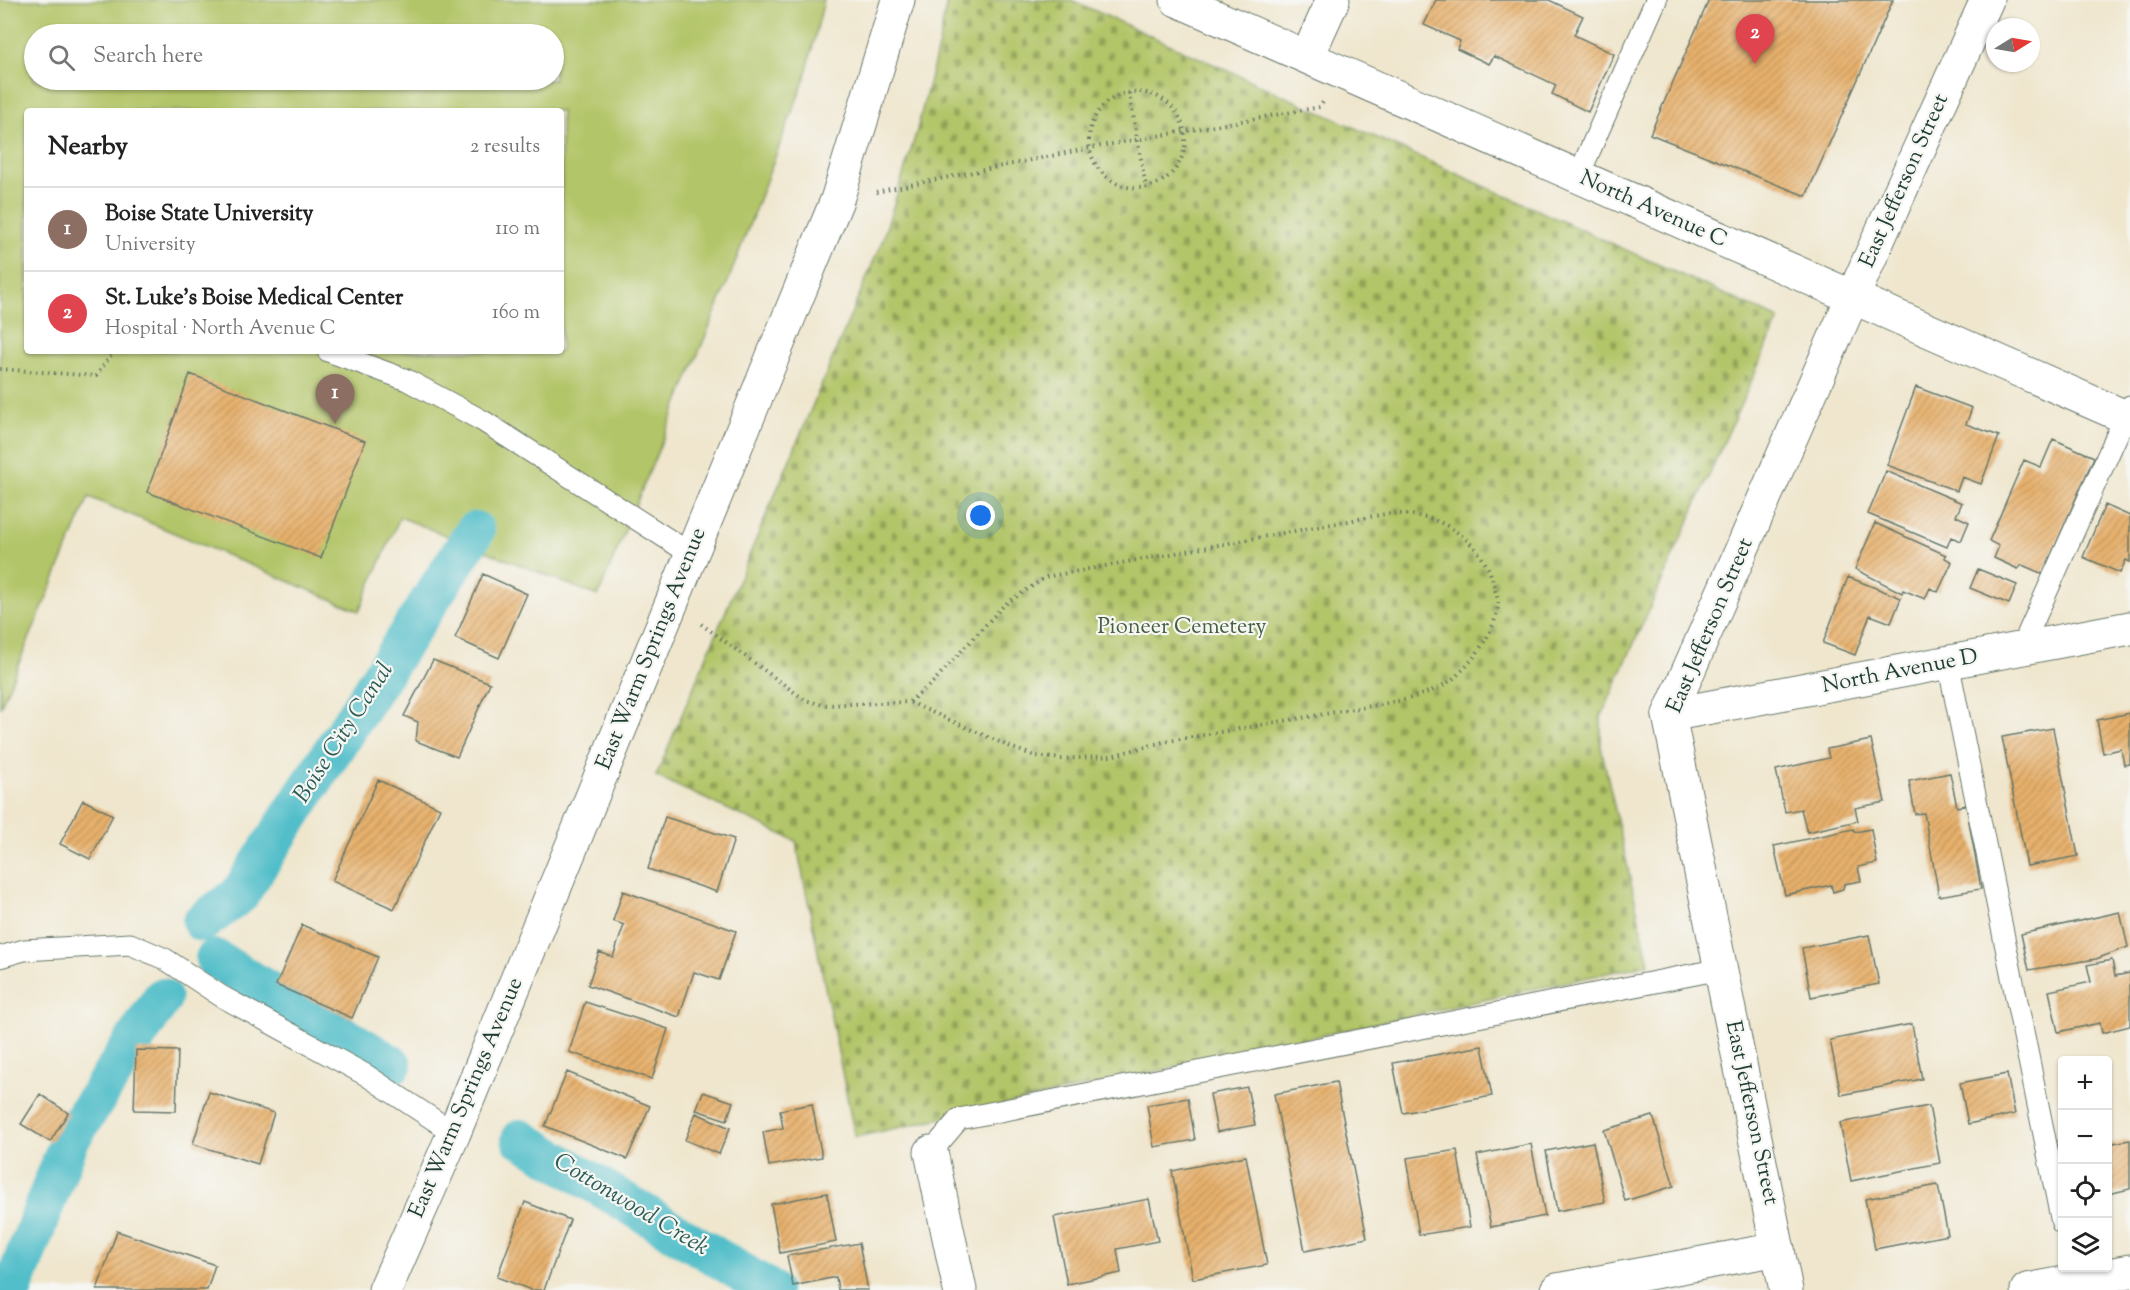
<!DOCTYPE html>
<meta charset="utf-8">
<style>
:root{--surface:#fff;--page:#f2f2f2;--text:#222;--muted:#767676;--line:#e0e0e0;--accent:#db2777}
body{margin:0;font-family:"Sorts Mill Goudy",serif;background:var(--page);color:var(--text)}
.controls{position:absolute;right:18px;bottom:18px;display:grid;overflow:hidden;border-radius:6px;box-shadow:0 2px 4px #0004}
.controls button{width:54px;height:54px;display:grid;place-items:center;padding:0;border:0;border-bottom:2px solid var(--line);background:var(--surface);color:var(--text);font:30px sans-serif}
.compass{position:absolute;left:1986px;top:18px;width:54px;height:54px;border-radius:50%;background:var(--surface);box-shadow:0 2px 4px #0004;rotate:79deg}
.you{position:absolute;left:981px;top:516px;width:21px;height:21px;margin:-15px;border:4px solid #fff;border-radius:50%;background:#1a73e8;box-shadow:0 0 0 9px #1a73e833}
.badge{display:grid;place-items:center;width:39px;height:39px;border-radius:50%;background:var(--accent);color:#fff;font-size:20px;font-weight:700}
.pin{position:absolute;translate:-50% -50px;filter:drop-shadow(0 2px 3px #0008)}
.pin::after{content:'';position:absolute;top:32px;width:21px;height:18px;background:inherit;clip-path:polygon(0 0,100% 0,50% 100%)}
.list{margin:0;padding:0;list-style:none}
h2{display:flex;justify-content:space-between;align-items:center;height:78px;margin:0;padding:0 24px;font-size:26px}
h2 small{font-size:20px;font-weight:400;color:var(--muted)}
.list li{display:grid;grid-template-columns:39px 1fr auto;gap:18px;align-items:center;box-sizing:border-box;height:84px;padding:0 24px;border-top:2px solid var(--line)}
.list b{display:block;font-size:22px;white-space:nowrap}
.list p{margin:0;font-size:20px;white-space:nowrap;color:var(--muted)}
.list em{font-size:20px;font-style:normal;color:var(--muted)}
.icon{flex:none;width:33px;height:33px;fill:none;stroke:currentColor;stroke-width:2;stroke-linecap:round;stroke-linejoin:round}
.map{position:relative;flex:none;width:2130px;height:1290px;overflow:hidden}
.search{position:absolute;background:var(--surface);box-shadow:0 2px 4px #0004;left:24px;top:24px;width:540px;height:66px;display:flex;align-items:center;gap:15px;box-sizing:border-box;padding:0 21px;border-radius:33px;color:var(--muted);font-size:22px}
.panel{position:absolute;background:var(--surface);box-shadow:0 2px 4px #0004;left:24px;top:108px;width:540px;height:246px;border-radius:6px}
.map>svg:first-child{display:block}
.cemetery{fill:url(#cemetery-stones);stroke:#68814e;stroke-width:1.5}
.garden{fill:#b2c568;stroke:#68814e;stroke-width:1.5;fill-rule:evenodd}
.lines{fill:none;stroke-linecap:round;stroke-linejoin:round}
.canal{stroke:#51bec9;stroke-width:40}
.building{fill:url(#building-hatch)}
.lane-casing{stroke:#68786a;stroke-width:23}
.street-casing{stroke:#68786a;stroke-width:35}
.secondary-casing{stroke:#68786a;stroke-width:35}
.path{stroke:#68786a;stroke-width:4;stroke-dasharray:1.5 4.5;stroke-linecap:butt}
.lane{stroke:#fff;stroke-width:21}
.street{stroke:#fff;stroke-width:33}
.secondary{stroke:#fff;stroke-width:33}
.labels{text-anchor:middle;dominant-baseline:central;stroke-width:4.5;stroke-linejoin:round;paint-order:stroke}
.street-label{font-size:22px;fill:#1f3d34;stroke:#f6f6f2}
.park-label{font-size:22px;fill:#445f41;stroke:#f6f6f2}
.water-label{font-size:24px;font-style:italic;fill:#2c5d59;stroke:#f6f6f2}
</style>
<div class="map">
<svg width="2130" height="1290" viewBox="0 0 2130 1290">
<defs>
<pattern id="cemetery-stones" width="16" height="16" patternUnits="userSpaceOnUse" patternTransform="scale(1.5)"><rect width="16" height="16" fill="#b2c568"/><path d="M2 7V4a2 2 0 0 1 4 0v3zM10 15v-3a2 2 0 0 1 4 0v3z" fill="#90a156"/></pattern>
<pattern id="building-hatch" width="6" height="6" patternUnits="userSpaceOnUse" patternTransform="scale(1.5)"><rect width="6" height="6" fill="#e8b16c"/><path d="M-1 1l2-2M0 6l6-6M5 7l2-2" fill="none" stroke="#bb915a"/></pattern>
</defs>
<rect width="100%" height="100%" fill="#f6f6f2"/>
<filter id="ink" filterUnits="userSpaceOnUse"><feTurbulence type="fractalNoise" baseFrequency=".0167" numOctaves="2"/><feDisplacementMap in="SourceGraphic" scale="12" xChannelSelector="R" yChannelSelector="G"/><feConvolveMatrix kernelMatrix="1 2 1 2 8 2 1 2 1" color-interpolation-filters="sRGB"/></filter>
<filter id="wash" filterUnits="userSpaceOnUse"><feTurbulence type="fractalNoise" baseFrequency=".008" numOctaves="4" result="noise"/><feDisplacementMap in="SourceGraphic" scale="24" xChannelSelector="R" yChannelSelector="G"/><feGaussianBlur stdDeviation="1.35" result="paint"/><feColorMatrix in="noise" values="0 0 0 0 0 0 0 0 0 0 0 0 0 0 0 0 0 1.4 0 .05"/><feComposite in="paint" operator="in"/></filter>
<g filter="url(#wash)">
<rect width="100%" height="100%" fill="#efe6cd"/>
<!-- cemetery -->
<path class="cemetery" d="M947,0H1071L1779,319L1601,717V747L1649,964L855,1137L796,841L656,776L883,239L916,134L940,40Z"/>
<!-- garden -->
<path class="garden" d="M0,0H824L805,78L727,284L598,596L400,517L359,611L89,497L0,708ZM34,34H554V80H34ZM27,111H561V351H27Z"/>
<g class="lines">
<!-- canal -->
<path class="canal" d="M202,922L239,895L475,531
M215,959L392,1065
M521,1139L771,1290
M12,1290L70,1139L162,998"/>
</g>
<g id="blocks">
<!-- building -->
<path class="building" d="M1436,0H1549L1583,16L1574,35L1614,54L1588,112L1552,94L1556,85L1494,56L1489,64L1457,49L1460,41L1424,25Z
M1709,0H1893L1806,196L1650,134Z
M190,374L365,441L321,558L147,492Z
M1916,387L1972,408L1966,424L1999,436L1981,484L1962,477L1957,491L1887,465Z
M2053,439L2094,457L2043,574L2022,565L2018,569L1994,558L1999,546L1989,541L2024,460L2041,467Z
M1886,471L1962,503L1956,516L1969,522L1961,541L1951,537L1947,547L1868,514Z
M2105,505L2130,516V562L2126,560L2120,573L2083,557Z
M1875,523L1946,555L1945,558L1952,562L1938,592L1930,588L1925,599L1903,590L1902,593L1855,569Z
M1978,569L2017,585L2009,604L1970,588Z
M483,574L527,594L499,658L455,638Z
M1848,577L1901,598L1891,623L1870,615L1855,655L1823,643Z
M433,660L490,683L457,757L416,741L418,722L404,716Z
M2130,713V764L2124,765L2121,749L2103,753L2097,720Z
M2053,728L2078,856L2027,866L2002,737Z
M1871,740L1885,802L1855,808L1858,821L1807,832L1801,809L1785,812L1776,770L1829,758L1827,749Z
M1950,773L1957,807L1966,805L1981,889L1939,896L1924,813L1915,814L1909,781Z
M378,780L440,808L394,909L332,881Z
M83,800L113,815L90,859L60,844Z
M665,817L734,839L717,892L648,869Z
M1853,829L1855,832L1871,829L1877,863L1858,867L1861,881L1844,884L1843,889L1833,892L1831,885L1785,895L1774,846Z
M623,891L736,931L719,980L694,972L679,1017L588,985L599,952L613,957L624,925L613,921Z
M2120,912L2128,947L2096,959L2029,970L2021,934Z
M302,925L378,957L352,1018L276,985Z
M1869,935L1879,984L1811,997L1802,948Z
M2112,960L2115,976L2130,973V1026L2102,1033L2100,1023L2058,1032L2049,991L2091,982L2087,965Z
M585,1002L668,1029L652,1079L569,1052Z
M1912,1024L1922,1079L1841,1095L1830,1040Z
M1482,1046L1492,1096L1403,1113L1393,1063Z
M136,1050L178,1051L176,1111L134,1110Z
M567,1072L650,1106L627,1159L545,1126Z
M2007,1074L2015,1114L1968,1124L1960,1083Z
M1336,1082L1367,1238L1305,1251L1274,1094Z
M1247,1087L1255,1125L1217,1132L1210,1094Z
M209,1092L274,1113L258,1164L193,1144Z
M703,1092L733,1102L727,1120L696,1110Z
M40,1094L68,1113L50,1142L21,1124Z
M1188,1098L1195,1140L1154,1147L1147,1105Z
M812,1104L822,1157L769,1166L763,1132L783,1128L780,1110Z
M1929,1106L1940,1163L1851,1181L1840,1123Z
M696,1113L730,1128L719,1154L685,1140Z
M1653,1116L1674,1186L1625,1201L1604,1130Z
M2130,1140V1189L2108,1194V1144Z
M1593,1142L1605,1202L1557,1211L1546,1151Z
M1531,1144L1545,1216L1491,1227L1477,1155Z
M1457,1150L1470,1227L1419,1235L1407,1158Z
M1246,1156L1267,1265L1193,1279L1172,1171Z
M1938,1185L1948,1235L1875,1249L1865,1199Z
M827,1193L836,1242L780,1253L771,1204Z
M1149,1199L1158,1241L1117,1249L1121,1273L1067,1284L1054,1217Z
M525,1202L570,1220L544,1290H531L497,1277Z
M117,1231L215,1265L207,1290H97Z
M859,1243L868,1290H838L836,1277L793,1286L787,1256Z"/>
</g>
</g>
<g filter="url(#ink)">
<use href="#blocks" fill-opacity="0" stroke="#68786a" stroke-width="1.5"/>
<g class="lines">
<defs>
<path id="lane" d="M1578,177L1656,0
M328,351L407,380L483,421L691,554
M2021,649L2130,406
M1948,662L2062,1223
M0,957L24,950L130,944L165,959L221,996L366,1075L454,1133
M931,1152L959,1119L1721,969"/>
<path id="street" d="M1177,0L2130,419
M1307,57L1333,0
M1669,715L2130,628
M931,1152L960,1290
M1557,1290L1778,1249
M2027,1290L2130,1271"/>
<path id="secondary" d="M385,1290L454,1133L837,200L898,0
M1786,1290L1669,715L1869,260L1987,0"/>
</defs>
<!-- lane casing -->
<use href="#lane" class="lane-casing"/>
<!-- street casing -->
<use href="#street" class="street-casing"/>
<!-- secondary casing -->
<use href="#secondary" class="secondary-casing"/>
<!-- path -->
<path class="path" d="M1089 140a48 48 0 1 1 96 0a48 48 0 1 1-96 0Z
M1129,93L1146,187
M876,192L1090,148L1320,107L1323,102
M0,369L96,376L114,351
M701,624L805,700L823,705L909,702L933,682L1004,605L1046,577L1391,513C1403,514 1416,515 1428,518C1461,528 1487,554 1495,588C1495,592 1498,597 1498,602C1498,627 1474,661 1455,677C1441,689 1423,694 1405,700L1163,742L1111,756L1062,759L1035,756L1013,748L909,702"/>
<!-- lane -->
<use href="#lane" class="lane"/>
<!-- street -->
<use href="#street" class="street"/>
<!-- secondary -->
<use href="#secondary" class="secondary"/>
</g>
</g>
<g class="labels">
<!-- street labels -->
<g class="street-label">
<text transform="translate(1905 181) rotate(-66)">East Jefferson Street</text>
<text transform="translate(1653 210) rotate(24)">North Avenue C</text>
<text transform="translate(1711 626) rotate(-67)">East Jefferson Street</text>
<text transform="translate(652 649) rotate(-68)">East Warm Springs Avenue</text>
<text transform="translate(1900 672) rotate(-11)">North Avenue D</text>
<text transform="translate(467 1098) rotate(-67)">East Warm Springs Avenue</text>
<text transform="translate(1751 1113) rotate(78)">East Jefferson Street</text>
</g>
<!-- park labels -->
<g class="park-label">
<text x="1182" y="628">Pioneer Cemetery</text>
</g>
<!-- water labels -->
<g class="water-label">
<text transform="translate(344 733) rotate(-57)">Boise City Canal</text>
<text transform="translate(631 1205) rotate(31)">Cottonwood Creek</text>
</g>
</g>
</svg>
<div class="controls">
<button>+</button>
<button>−</button>
<button><svg class="icon" aria-label="locate" viewBox="0 0 24 24"><circle cx="12" cy="12" r="6"/><path d="M12 2v4M12 18v4M2 12h4M18 12h4"/></svg></button>
<button><svg class="icon" aria-label="layers" viewBox="0 0 24 24"><path d="M12 4l9 5-9 5-9-5zM3 14l9 5 9-5"/></svg></button>
</div>
<svg class="compass" viewBox="-18 -18 36 36"><path d="M0-13l5 13h-10z" fill="#e53935"/><path d="M0 13l5-13h-10z" fill="#767676"/></svg>
<div class="you"></div>
<div class="pin badge" style="left:335px;top:424px;background:#8d6e63">1</div>
<div class="pin badge" style="left:1755px;top:64px;background:#e0444e">2</div>
<div class="search"><svg class="icon" aria-label="search" viewBox="0 0 24 24"><circle cx="10" cy="10" r="6"/><path d="M15 15l6 6"/></svg>Search here</div>
<section class="panel">
<h2>Nearby<small>2 results</small></h2>
<ul class="list">
<li><span class="badge" style="background:#8d6e63">1</span><div><b>Boise State University</b><p>University</p></div><em>110 m</em></li>
<li><span class="badge" style="background:#e0444e">2</span><div><b>St. Luke's Boise Medical Center</b><p>Hospital · North Avenue C</p></div><em>160 m</em></li>
</ul>
</section>
</div>
